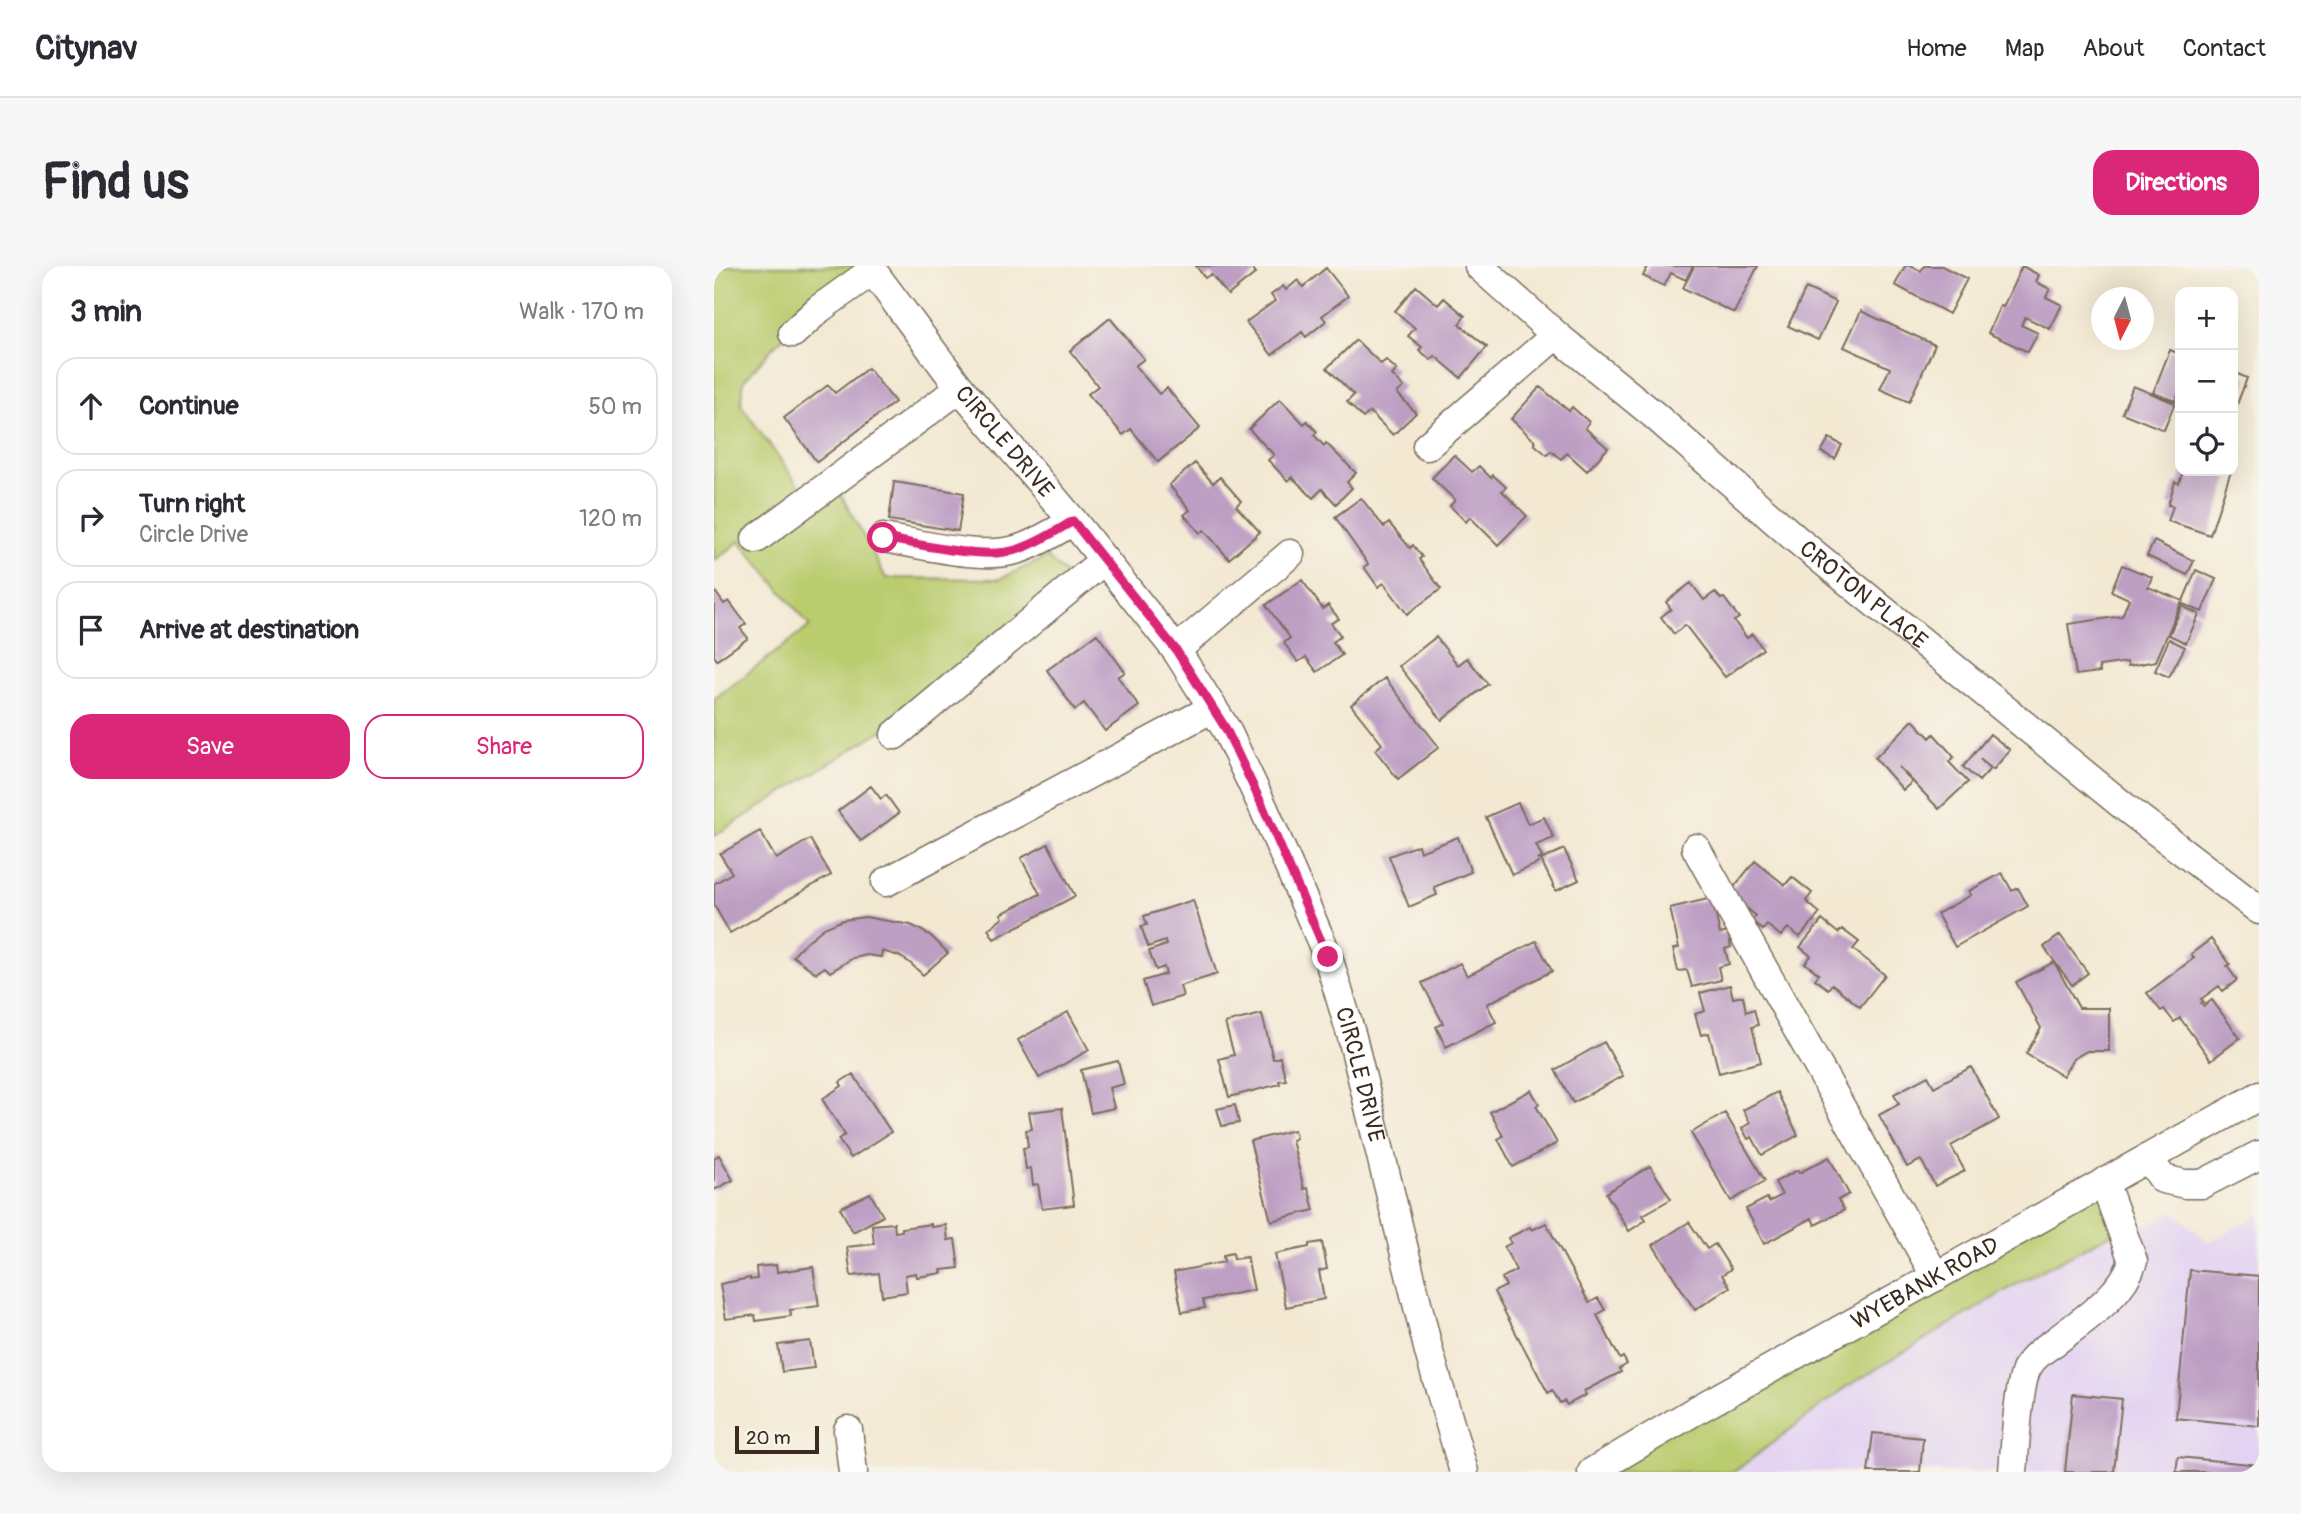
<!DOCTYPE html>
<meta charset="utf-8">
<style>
:root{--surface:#fff;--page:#f7f7f7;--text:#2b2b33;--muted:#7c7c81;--line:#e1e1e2;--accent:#db2777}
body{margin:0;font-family:Pangolin,sans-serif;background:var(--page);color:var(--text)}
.controls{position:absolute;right:21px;top:21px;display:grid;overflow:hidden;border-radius:14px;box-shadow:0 7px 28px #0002}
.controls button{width:63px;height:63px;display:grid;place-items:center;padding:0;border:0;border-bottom:2px solid var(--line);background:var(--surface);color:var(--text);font:35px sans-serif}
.compass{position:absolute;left:1377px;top:21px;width:63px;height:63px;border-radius:50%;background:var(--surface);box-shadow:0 7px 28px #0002;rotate:186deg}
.scale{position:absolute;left:21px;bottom:18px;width:84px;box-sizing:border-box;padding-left:7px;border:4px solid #3b2a1e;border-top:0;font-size:19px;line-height:24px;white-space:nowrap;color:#3b2a1e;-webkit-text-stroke:5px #f7f3e8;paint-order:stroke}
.stop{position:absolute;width:21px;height:21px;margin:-16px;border:5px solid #db2777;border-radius:50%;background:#fff}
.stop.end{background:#db2777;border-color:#fff;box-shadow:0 2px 7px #0008}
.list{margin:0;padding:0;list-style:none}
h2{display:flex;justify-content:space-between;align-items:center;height:91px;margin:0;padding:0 28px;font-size:30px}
h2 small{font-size:23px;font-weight:400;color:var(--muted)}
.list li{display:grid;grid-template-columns:46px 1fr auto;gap:21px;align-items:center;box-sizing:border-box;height:98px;margin:0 14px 14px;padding:0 14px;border:2px solid var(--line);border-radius:21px}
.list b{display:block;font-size:26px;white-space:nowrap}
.list p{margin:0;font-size:23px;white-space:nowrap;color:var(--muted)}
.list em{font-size:23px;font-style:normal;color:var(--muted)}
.actions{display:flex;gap:14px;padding:21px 28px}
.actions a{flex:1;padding:16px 0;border:2px solid var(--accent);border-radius:21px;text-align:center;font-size:24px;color:var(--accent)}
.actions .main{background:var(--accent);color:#fff}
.icon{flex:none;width:38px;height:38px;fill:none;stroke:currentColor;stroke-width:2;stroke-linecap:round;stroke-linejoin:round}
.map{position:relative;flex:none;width:1545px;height:1206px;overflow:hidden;border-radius:21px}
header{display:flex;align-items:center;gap:42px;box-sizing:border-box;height:98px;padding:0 35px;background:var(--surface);border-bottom:2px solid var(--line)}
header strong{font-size:33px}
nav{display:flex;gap:38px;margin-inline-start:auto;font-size:24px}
.intro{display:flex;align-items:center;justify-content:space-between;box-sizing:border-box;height:168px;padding:0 42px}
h1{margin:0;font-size:49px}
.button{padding:18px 32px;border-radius:21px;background:var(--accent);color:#fff;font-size:24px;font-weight:700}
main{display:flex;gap:42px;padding:0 42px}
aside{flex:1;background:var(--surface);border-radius:21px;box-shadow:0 7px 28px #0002}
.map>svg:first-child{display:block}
.built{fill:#e3d3f2}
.green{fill:#bacc6e;stroke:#7a7b46;stroke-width:2}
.building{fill:#bd9fc4}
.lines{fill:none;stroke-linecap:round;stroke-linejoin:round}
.minor-casing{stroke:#7b6d5d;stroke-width:31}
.minor{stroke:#fff;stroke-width:28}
.route{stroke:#db2777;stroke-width:9}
.labels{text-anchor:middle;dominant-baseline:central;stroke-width:7;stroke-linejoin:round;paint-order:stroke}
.street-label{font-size:23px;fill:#3b2a1e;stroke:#f7f3e8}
</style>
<header>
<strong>Citynav</strong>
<nav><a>Home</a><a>Map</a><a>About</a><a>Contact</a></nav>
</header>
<div class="intro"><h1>Find us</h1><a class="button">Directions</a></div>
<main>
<aside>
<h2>3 min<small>Walk · 170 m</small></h2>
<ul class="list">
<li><svg class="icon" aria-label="ahead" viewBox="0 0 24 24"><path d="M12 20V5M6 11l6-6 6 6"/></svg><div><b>Continue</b></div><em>50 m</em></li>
<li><svg class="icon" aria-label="right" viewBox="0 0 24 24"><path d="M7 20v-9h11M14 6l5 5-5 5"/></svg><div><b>Turn right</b><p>Circle Drive</p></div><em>120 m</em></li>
<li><svg class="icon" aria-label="arrive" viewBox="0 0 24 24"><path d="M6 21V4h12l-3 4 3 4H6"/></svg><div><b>Arrive at destination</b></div></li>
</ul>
<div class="actions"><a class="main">Save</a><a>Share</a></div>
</aside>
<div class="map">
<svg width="1545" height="1206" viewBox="0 0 1545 1206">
<rect width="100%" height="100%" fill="#f7f3e8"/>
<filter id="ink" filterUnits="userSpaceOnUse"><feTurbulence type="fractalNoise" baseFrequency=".0143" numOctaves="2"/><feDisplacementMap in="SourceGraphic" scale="14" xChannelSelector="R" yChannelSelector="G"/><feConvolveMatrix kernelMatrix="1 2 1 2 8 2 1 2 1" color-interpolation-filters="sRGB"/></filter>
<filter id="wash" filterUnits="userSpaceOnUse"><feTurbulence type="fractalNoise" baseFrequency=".00686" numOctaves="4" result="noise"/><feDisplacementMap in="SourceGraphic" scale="28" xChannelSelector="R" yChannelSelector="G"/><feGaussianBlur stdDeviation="1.57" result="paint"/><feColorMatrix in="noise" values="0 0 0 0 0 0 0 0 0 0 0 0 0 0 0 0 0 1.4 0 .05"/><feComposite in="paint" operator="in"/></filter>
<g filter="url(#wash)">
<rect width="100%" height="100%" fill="#f3e9d3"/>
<!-- built -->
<path class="built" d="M1459,945L1495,976L1545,949V1206H1020L1131,1122L1306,1016L1408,962L1430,960Z"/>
<!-- green -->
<path class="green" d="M0,0H153L63,77L30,114L27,139L94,232L119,214L172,312L286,313L333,291L370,326L170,463L0,570V433L96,360L26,275L0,295Z
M1387,917L1408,962L1306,1016L1131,1122L1020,1206H877Z"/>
<g id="blocks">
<!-- building -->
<path class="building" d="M482,0H537L542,7L514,29L497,8L491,12Z
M934,0H979L972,14L957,7L950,20L929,10Z
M980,0H1044L1020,47L969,22Z
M1191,0H1198L1207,5L1210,0H1228L1253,13L1235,48L1181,19Z
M1308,0L1325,9L1322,16L1336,23L1332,31L1348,39L1336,63L1311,51L1307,59L1324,67L1314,86L1274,67L1286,40L1289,41Z
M612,2L634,30L608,50L612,55L592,71L588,66L558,89L532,56L561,35L557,29L569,20L572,24L584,14L589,21Z
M702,20L724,39L730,32L751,50L745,58L773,81L747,112L721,90L717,94L705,84L708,81L694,70L701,62L681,45Z
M1092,22L1122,36L1104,74L1074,60Z
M1147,45L1221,79L1195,136L1166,123L1176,102L1130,81Z
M396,52L430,93L421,100L445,128L453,122L486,162L444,196L417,163L409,169L374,128L384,120L356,85Z
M642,74L667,98L672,94L683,104L678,109L690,121L683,127L702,147L679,169L656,146L649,152L633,136L640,129L613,102Z
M1456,84L1466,88V130L1464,129L1462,135L1439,127Z
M154,102L181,136L103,196L70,152L114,119L121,127Z
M1519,106L1533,112L1519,149Z
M1419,120L1461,137L1450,164L1408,147Z
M826,121L855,145L858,141L875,156L871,162L894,182L873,205L853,187L847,193L837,185L833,189L820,178L822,176L797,153Z
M566,133L590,158L593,155L603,166L600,169L610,180L612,177L642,207L633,216L638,222L622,238L608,223L599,232L578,211L574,215L554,194L560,189L535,163Z
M1115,172L1128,179L1121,193L1107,186Z
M740,189L758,206L765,200L777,212L779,209L792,221L788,225L813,250L784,279L756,251L752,256L736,240L741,234L718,212Z
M481,197L499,217L506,211L527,235L522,240L546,266L515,293L490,264L486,267L470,249L476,244L455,219Z
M1469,205H1517L1496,269L1454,255L1459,240L1454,239L1461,216L1465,217Z
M180,216L250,227L244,265L175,254Z
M647,232L670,261L675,257L696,282L699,279L708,291L705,293L727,323L693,348L670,317L664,321L650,301L654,298L621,251Z
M1440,275L1480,295L1473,309L1433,290Z
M1408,299L1438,311L1434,321L1469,335L1482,304L1502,313L1488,346L1467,337L1442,395L1414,400L1413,396L1385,400L1386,406L1362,409L1354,358L1408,350L1415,333L1397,325Z
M588,314L609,343L614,339L625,353L617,357L627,370L619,376L628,389L603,406L592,391L584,396L570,377L576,372L552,339Z
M977,317L990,334L1001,326L1007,333L1010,332L1025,352L1020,355L1033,372L1038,368L1049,383L1011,411L971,359L960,368L947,351L957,343L952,336Z
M0,324L10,338L15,335L32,358L26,362L34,372L3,394L0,390Z
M1468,340L1485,348L1472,377L1455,369Z
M383,368L411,406L404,411L425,440L391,465L370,437L361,444L333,404Z
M722,371L744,399L753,392L774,418L728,454L685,400Z
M1455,373L1471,381L1455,411L1441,405Z
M671,412L725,481L684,513L661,484L668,478L637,439Z
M1199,454L1216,472L1220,468L1240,491L1235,496L1254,516L1225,543L1185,501L1198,516L1189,524L1161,492Z
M1276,468L1296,484L1279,504L1266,493L1276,503L1265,515L1249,501Z
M157,520L167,533L172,529L185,547L147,575L124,545Z
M804,537L814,558L830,551L840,572L822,579L828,591L824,594L825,597L798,609L772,551Z
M46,565L62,593L96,573L117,609L16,667L0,639V618L18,607L6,588Z
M744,571L757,606L720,621L723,629L695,641L675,590L704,579L706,586Z
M334,578L361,630L280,673L274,663L289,652L287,648L326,628L307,592Z
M850,583L865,614L842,625L827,594Z
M1041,595L1071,619L1078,611L1098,627L1092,635L1106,647L1086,671L1074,662L1067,670L1053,659L1049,664L1038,655L1042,650L1015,627Z
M1288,607L1298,625L1304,622L1314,640L1241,681L1223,648L1257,629L1255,625Z
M998,632L1006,668L1014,666L1017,681L1011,683L1015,698L1004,701L1007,714L978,721L973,704L964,705L959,683L965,682L956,642Z
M479,634L503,708L466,720L469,730L437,740L429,715L452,708L450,701L442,704L435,685L452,679L451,675L434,681L427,660L433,659L430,650Z
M151,651L197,659L216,669L234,687L209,709L195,696L185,690L168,685L167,691L153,689L139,692L116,706L111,701L102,707L79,690L90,678L110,662L129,654Z
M1108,654L1124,667L1128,663L1145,676L1139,683L1171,709L1146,741L1118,718L1114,723L1101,713L1105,708L1091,697L1097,690L1086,681Z
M1346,669L1374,707L1358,719L1330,681Z
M1497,673L1516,698L1513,700L1523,714L1509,725L1505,720L1487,733L1490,736L1487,737L1490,740L1498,734L1526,772L1497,794L1466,752L1460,756L1450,743L1447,745L1433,727L1480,692L1477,688Z
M822,675L838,705L773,738L782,756L732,781L722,761L729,757L708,717L746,697L753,710Z
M1340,696L1365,742H1395V785H1373L1359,793L1349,810L1312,788L1327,762L1302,716Z
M1016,719L1019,732L1029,730L1032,746L1040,743L1044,759L1038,761L1047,796L1005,807L995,767L987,769L981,748L991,745L986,727Z
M354,746L375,784L325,812L304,774Z
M548,748L559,793L566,791L572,814L565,815L566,818L515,831L505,793L520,789L511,757Z
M890,776L909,810L859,837L841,804Z
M404,795L410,818L395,822L400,842L377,847L367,804Z
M1257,801L1285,853L1237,880L1251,905L1221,920L1207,894L1193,901L1165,849L1185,838L1180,828L1214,810L1220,821Z
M139,808L177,866L137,892L124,873L131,869L108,833L128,820L126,816Z
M817,824L825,838L822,840L843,877L799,901L784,873L789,870L776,846Z
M1063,826L1084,869L1048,889L1038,871L1034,873L1028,862L1036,857L1029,844Z
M521,839L525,857L508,860L503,843Z
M348,842L360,939L328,943L324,918L319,919L317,902L312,903L309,882L314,881L312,864L318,863L315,846Z
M1011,847L1051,915L1017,935L977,867Z
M580,864L582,872L578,874L590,923L594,922L600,944L557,955L536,875Z
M5,889L19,914L0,924V892Z
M1115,891L1135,928L1124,934L1130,944L1101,959L1098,952L1050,978L1032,943L1053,932L1055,936L1068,929L1061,916L1084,904L1085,907Z
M936,900L957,933L929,949L932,954L915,965L892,927Z
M156,927L169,950L139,966L126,942Z
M975,956L993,983L1001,978L1017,1003L1008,1009L1016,1021L981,1044L939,979Z
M180,957L181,966L188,965V962L217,958V961L232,959L234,974L241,973L245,1002L227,1004L228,1007L203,1011L202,1007L191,1009L193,1026L168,1030L165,1007L137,1010L133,981L160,978L158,959Z
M832,957L875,1037L884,1032L891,1044L883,1049L906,1093L909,1091L913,1098L905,1103L907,1106L870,1125L872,1129L853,1139L850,1135L846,1137L838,1124L834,1127L780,1026L792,1020L788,1012L802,1004L790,981L797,977L794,972L816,961L818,964Z
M608,976L613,1003L605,1005L610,1033L572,1041L561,988L595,981V978Z
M519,987L520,993L533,991L540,1024L489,1034L491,1042L468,1046L460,1006L510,996L509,989Z
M62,999L63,1006L99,1001L105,1040L76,1044L77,1050L42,1055L41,1049L12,1053L6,1018L36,1012V1014L43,1013L42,1001Z
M1476,1004L1545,1010V1160L1462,1152Z
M96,1075L100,1102L68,1106L64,1079Z
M1359,1128L1408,1133L1400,1206H1351Z
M1159,1167L1209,1172L1206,1206H1154Z
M1464,1191L1545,1199V1206H1462Z"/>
</g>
</g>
<g filter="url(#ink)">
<use href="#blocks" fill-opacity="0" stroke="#7b6d5d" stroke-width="2"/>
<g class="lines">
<defs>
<g id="minor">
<path id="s1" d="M155,0L246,122L359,255L462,384L512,463L550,543L614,691L638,771L715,1086L750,1206"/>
<path id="s2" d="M765,0L842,69L940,149L1082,273L1412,542L1545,644"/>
<path d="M79,67L105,43L158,5"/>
<path d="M713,180L842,69"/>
<path d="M169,272C207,278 269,295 305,283C324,277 342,265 359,255"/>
<path d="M42,273L246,122"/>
<path d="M462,384L576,288"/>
<path d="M181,469L390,294"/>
<path d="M982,582L1222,1011"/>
<path d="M172,616L499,442"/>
<path d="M1434,892L1449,913L1471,918H1488L1545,889"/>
<path d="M134,1164L139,1206"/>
<path id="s3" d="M878,1206L979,1146L1545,830"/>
<path d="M1299,1206C1301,1183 1304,1117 1314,1100C1320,1089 1332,1082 1342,1075C1370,1053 1408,1030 1419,995L1390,916"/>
</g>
</defs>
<!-- minor casing -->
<use href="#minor" class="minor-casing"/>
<!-- minor -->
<use href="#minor" class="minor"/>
</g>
</g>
<g class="lines" filter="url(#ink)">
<!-- route -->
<path class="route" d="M169,272C207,278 270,295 305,283C324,277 342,265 359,255L462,384L512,463L550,543L614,691"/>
</g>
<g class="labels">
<!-- street labels -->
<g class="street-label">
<text stroke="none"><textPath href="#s1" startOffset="222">CIRCLE DRIVE</textPath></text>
<text stroke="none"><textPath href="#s2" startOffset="506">CROTON PLACE</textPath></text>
<text stroke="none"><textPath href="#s1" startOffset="957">CIRCLE DRIVE</textPath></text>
<text stroke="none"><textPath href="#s3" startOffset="383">WYEBANK ROAD</textPath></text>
</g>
</g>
</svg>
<div class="controls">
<button>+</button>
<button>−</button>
<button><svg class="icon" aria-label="locate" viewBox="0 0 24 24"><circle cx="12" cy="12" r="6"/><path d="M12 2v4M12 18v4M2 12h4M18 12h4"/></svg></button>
</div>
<svg class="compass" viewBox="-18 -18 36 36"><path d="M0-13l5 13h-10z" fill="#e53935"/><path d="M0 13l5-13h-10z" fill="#7c7c81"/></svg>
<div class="scale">20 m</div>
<div class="stop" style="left:169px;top:272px"></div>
<div class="stop end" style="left:614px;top:691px"></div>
</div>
</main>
